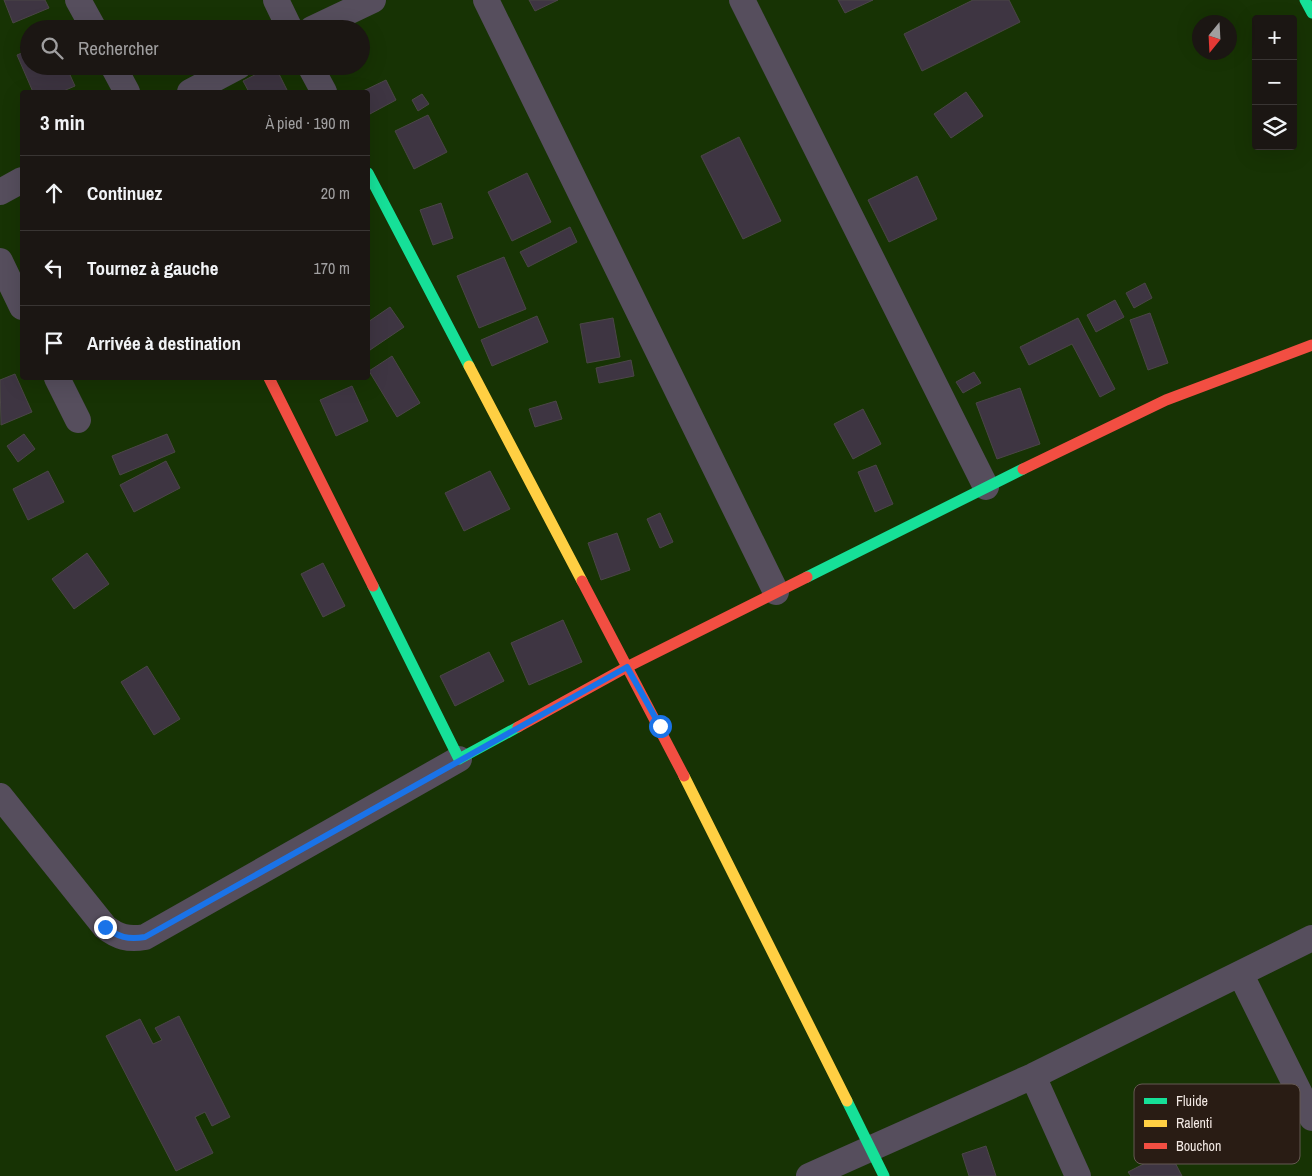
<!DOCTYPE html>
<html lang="fr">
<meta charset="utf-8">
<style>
:root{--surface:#1b1613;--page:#241f1c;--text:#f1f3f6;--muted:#a09fa0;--line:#393533}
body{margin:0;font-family:"Archivo Narrow",sans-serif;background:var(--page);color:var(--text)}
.controls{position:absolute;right:15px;top:15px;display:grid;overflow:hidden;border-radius:5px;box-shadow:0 5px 20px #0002}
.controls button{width:45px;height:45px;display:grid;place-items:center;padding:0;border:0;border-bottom:1px solid var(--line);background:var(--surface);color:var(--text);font:25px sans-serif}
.compass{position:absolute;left:1192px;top:15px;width:45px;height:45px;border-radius:50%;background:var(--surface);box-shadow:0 5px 20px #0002;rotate:198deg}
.stop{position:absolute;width:15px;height:15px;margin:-11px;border:4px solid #1a73e8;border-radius:50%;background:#fff}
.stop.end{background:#1a73e8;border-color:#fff;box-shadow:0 1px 5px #0008}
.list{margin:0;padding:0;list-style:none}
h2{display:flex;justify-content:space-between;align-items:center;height:65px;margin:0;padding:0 20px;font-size:21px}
h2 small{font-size:16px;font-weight:400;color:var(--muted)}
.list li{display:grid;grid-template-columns:32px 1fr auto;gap:15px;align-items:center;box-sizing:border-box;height:75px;padding:0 20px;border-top:1px solid var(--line)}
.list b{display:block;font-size:19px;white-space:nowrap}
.list em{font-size:16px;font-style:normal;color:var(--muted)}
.icon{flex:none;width:28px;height:28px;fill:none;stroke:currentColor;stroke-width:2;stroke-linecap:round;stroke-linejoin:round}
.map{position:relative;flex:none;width:1312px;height:1176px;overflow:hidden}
.search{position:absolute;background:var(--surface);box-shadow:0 5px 20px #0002;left:20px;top:20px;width:350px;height:55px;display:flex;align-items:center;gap:12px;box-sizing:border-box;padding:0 18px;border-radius:28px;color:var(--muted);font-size:19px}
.panel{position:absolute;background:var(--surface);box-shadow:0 5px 20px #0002;left:20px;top:90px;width:350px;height:290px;border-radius:5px}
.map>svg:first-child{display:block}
.grass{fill:#173304;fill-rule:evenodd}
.building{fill:#3e3542;stroke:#4b4647}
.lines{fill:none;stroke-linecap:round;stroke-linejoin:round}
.street{stroke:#564e5d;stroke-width:26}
.fast{stroke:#16e098;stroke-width:11}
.slow{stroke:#ffcf43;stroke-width:11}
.jam{stroke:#f24e42;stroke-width:11}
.route{stroke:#1a73e8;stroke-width:6}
.key{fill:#291c14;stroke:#655952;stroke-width:1}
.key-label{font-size:14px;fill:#f2e8e3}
</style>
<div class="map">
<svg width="1312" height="1176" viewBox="0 0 1312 1176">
<rect width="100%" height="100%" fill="#241d19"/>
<!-- grass -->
<path class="grass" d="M0,0H1312V1176H0ZM1256,19H1293V146H1256ZM1200,22H1230V52H1200ZM29,29H361V66H29ZM22,92H368V378H22Z"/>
<!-- building -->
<path class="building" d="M4,0H45L49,8L13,23Z
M529,0H558L535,11Z
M838,0H873L845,13Z
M973,0H1009L1020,22L922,71L904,34Z
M29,50V66H66L75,86L61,92H33L17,55Z
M272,66H275L288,92H249L243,81Z
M386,80L396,100L368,115V92H361Z
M966,92L983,116L951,138L934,114Z
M422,94L429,104L418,111L412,100Z
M428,115L447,152L414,169L395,131Z
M739,137L781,221L743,239L701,156Z
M527,173L551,222L512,241L488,192Z
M917,176L937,219L889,242L868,200Z
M441,203L453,238L433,245L420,210Z
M570,227L577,242L528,267L520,252Z
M504,257L526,309L479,328L457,276Z
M1145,283L1152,298L1134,308L1126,293Z
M1115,300L1124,317L1096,332L1087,315Z
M390,307L404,327L370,350L368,346V322Z
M1150,313L1168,363L1148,370L1130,320Z
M537,316L548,342L492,366L481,340Z
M613,318L620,357L587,363L580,324Z
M1078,318L1115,389L1100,397L1072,344L1029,365L1020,347Z
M392,356L420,403L397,417L369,371Z
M631,360L634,376L599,383L596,368Z
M974,372L981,383L963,393L956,382Z
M15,374L32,412L1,425L0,380Z
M352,386L368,421L336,436L320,400Z
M1020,388L1040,444L997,459L976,403Z
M556,401L562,419L535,427L529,409Z
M863,409L881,444L853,459L834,424Z
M24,434L35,449L18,462L7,446Z
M167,434L175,452L120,475L112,456Z
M166,461L180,488L134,512L120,485Z
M876,465L893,504L875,512L858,472Z
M48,471L64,502L28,520L13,489Z
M490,471L510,509L464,531L445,493Z
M660,513L673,542L660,548L647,519Z
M617,533L630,570L601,580L588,543Z
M87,553L109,584L74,609L52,579Z
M323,563L345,606L323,617L301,574Z
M563,620L582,662L529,685L511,643Z
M489,652L504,681L455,706L440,676Z
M147,666L180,719L154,735L121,682Z
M179,1016L230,1117L212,1126L205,1112L195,1117L213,1153L176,1171L106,1036L140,1019L153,1044L162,1040L155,1028Z
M986,1146L996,1176H969L962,1154Z
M1169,1151L1182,1176H1131L1128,1172Z"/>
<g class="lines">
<!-- street -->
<path class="street" d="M78,0L94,29
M276,0L290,29
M486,0L776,592
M742,0L986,487
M312,29L373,0
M113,66L127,92
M310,66L324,92
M190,92L239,66
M0,192L22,180
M0,261L22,307
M57,378L78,420
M0,796L105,927C118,937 128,940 145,937L459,759
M1241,975L1312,1118
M1033,1076L1078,1176
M809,1176L1033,1076L1312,938"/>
<!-- fast -->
<path class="fast" d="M1305,0L1312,13
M368,173L469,366
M807,577L1023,469
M373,586L459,759L518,727
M847,1101L884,1176"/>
<!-- slow -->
<path class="slow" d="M469,366L582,581
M684,776L847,1101"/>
<!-- jam -->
<path class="jam" d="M269,378L373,586
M1023,469L1166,400L1312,345
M582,581L684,776
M518,727L627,667L807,577"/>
</g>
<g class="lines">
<!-- route -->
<path class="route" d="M105,927C118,937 128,940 145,937L627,667L660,726"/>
</g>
<!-- legend -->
<rect x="1134" y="1084" width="166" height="80" rx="8" class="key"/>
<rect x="1144" y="1098" width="23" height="6" fill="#16e098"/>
<rect x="1144" y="1120" width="23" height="7" fill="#ffcf43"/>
<rect x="1144" y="1143" width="23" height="6" fill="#f24e42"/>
<g class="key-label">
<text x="1176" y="1106">Fluide</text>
<text x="1176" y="1128">Ralenti</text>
<text x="1176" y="1151">Bouchon</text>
</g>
</svg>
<div class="controls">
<button>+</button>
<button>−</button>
<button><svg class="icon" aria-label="layers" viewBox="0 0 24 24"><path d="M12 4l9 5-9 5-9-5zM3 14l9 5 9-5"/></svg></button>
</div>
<svg class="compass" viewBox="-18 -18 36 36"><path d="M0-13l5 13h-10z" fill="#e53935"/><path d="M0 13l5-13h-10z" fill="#a09fa0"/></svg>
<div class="stop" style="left:660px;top:726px"></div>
<div class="stop end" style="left:105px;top:927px"></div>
<div class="search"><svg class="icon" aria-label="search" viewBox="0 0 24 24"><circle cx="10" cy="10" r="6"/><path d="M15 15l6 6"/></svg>Rechercher</div>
<section class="panel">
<h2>3 min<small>À pied · 190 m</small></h2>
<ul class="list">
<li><svg class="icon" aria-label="ahead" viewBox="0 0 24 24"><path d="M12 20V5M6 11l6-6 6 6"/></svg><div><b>Continuez</b></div><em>20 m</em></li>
<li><svg class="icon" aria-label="left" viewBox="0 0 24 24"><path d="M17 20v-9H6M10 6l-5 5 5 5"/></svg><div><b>Tournez à gauche</b></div><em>170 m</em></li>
<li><svg class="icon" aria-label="arrive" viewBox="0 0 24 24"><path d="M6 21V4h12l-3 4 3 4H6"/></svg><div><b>Arrivée à destination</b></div></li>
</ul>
</section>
</div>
